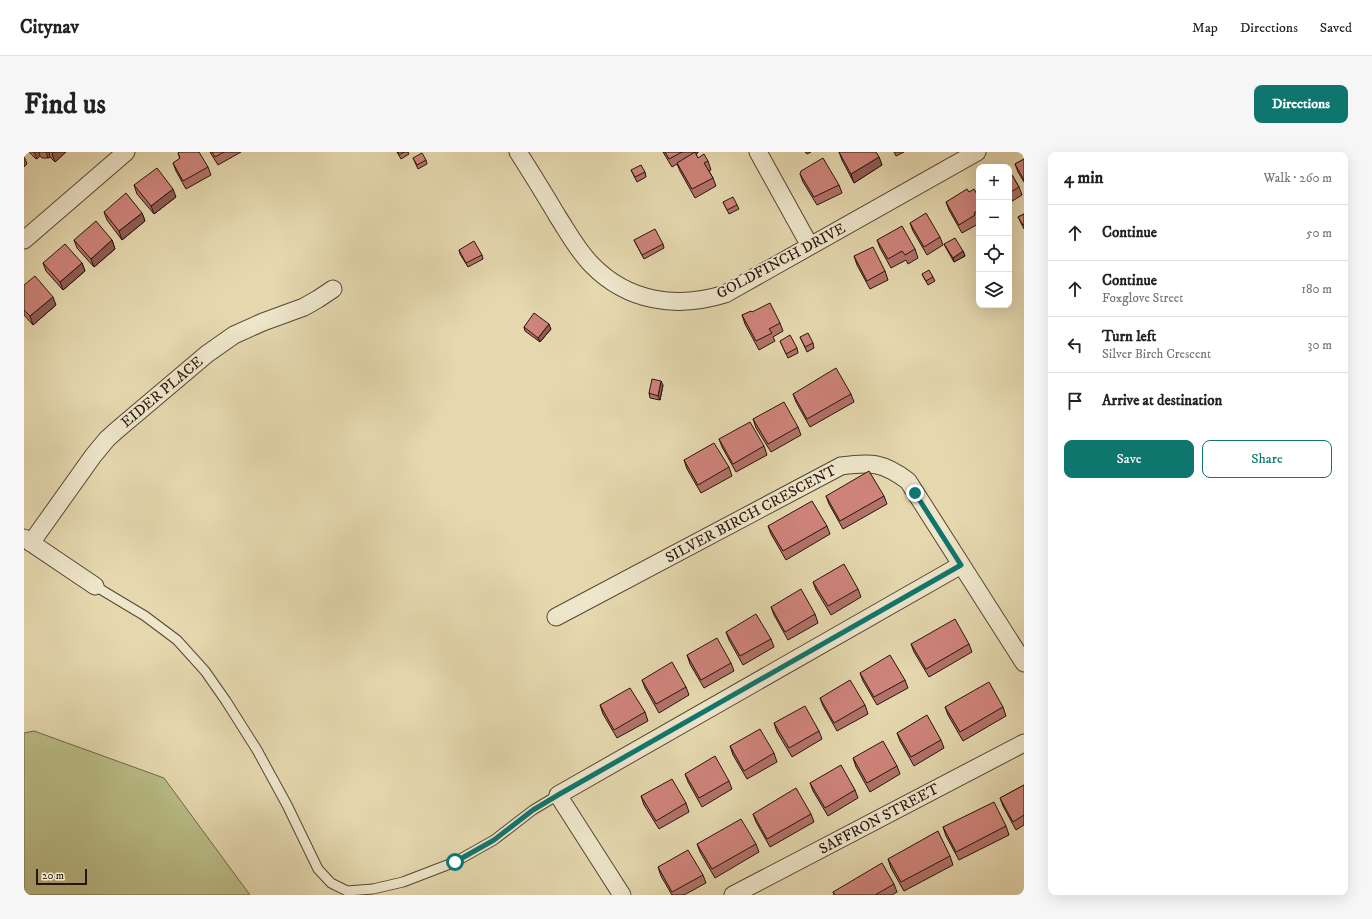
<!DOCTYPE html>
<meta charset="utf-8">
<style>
:root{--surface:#fff;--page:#f6f6f6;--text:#222;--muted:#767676;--line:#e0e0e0;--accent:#0f766e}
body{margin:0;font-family:"IM FELL DW Pica",serif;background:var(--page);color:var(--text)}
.controls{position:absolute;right:12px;top:12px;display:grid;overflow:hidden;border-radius:8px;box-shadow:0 4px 16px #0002}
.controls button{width:36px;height:36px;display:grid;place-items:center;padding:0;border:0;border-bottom:1px solid var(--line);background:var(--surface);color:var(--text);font:20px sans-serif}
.scale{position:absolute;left:12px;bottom:10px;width:51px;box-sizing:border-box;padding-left:4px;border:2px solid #27140a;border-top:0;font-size:11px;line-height:14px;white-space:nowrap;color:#27140a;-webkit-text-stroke:3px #eee6cb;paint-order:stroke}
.stop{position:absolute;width:12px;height:12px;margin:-9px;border:3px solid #0f766e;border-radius:50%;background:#fff}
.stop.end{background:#0f766e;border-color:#fff;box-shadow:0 1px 4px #0008}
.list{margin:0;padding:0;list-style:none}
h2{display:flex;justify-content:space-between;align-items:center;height:52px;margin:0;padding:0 16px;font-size:17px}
h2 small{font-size:13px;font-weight:400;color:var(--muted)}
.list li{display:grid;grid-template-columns:26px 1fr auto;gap:12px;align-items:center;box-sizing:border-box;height:56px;padding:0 16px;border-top:1px solid var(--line)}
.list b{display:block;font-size:15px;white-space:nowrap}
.list p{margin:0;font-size:13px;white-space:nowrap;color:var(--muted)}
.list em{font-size:13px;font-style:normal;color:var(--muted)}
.actions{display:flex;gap:8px;padding:12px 16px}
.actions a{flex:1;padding:9px 0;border:1px solid var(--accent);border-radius:8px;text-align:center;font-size:14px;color:var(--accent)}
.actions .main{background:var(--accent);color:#fff}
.icon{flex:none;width:22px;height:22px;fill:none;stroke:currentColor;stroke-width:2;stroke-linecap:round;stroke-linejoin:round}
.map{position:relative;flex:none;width:1000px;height:743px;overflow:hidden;border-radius:8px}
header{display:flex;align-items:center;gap:24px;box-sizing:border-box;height:56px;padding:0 20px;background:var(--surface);border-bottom:1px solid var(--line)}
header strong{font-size:19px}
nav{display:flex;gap:22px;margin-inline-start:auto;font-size:14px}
.intro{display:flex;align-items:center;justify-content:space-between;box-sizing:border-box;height:96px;padding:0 24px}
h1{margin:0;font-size:28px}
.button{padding:10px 18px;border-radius:8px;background:var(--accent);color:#fff;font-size:14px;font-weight:700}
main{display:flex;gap:24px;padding:0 24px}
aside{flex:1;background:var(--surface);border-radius:8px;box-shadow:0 4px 16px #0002}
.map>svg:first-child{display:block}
.green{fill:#babd87;stroke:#706848}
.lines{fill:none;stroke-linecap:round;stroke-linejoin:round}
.lane-casing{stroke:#564533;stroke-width:11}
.street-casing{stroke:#564533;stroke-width:19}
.lane{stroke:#eee6cb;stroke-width:9}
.street{stroke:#eee6cb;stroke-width:17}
.wall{fill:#b2726a;stroke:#27140a}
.shaded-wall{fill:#915c56;stroke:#27140a}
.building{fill:#cf847b;stroke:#27140a}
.route{stroke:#0f766e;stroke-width:5}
.labels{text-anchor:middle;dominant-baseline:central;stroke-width:3.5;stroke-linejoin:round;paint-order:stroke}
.street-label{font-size:15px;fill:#27140a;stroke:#eee6cb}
</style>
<header>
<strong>Citynav</strong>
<nav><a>Map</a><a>Directions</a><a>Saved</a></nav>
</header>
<div class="intro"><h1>Find us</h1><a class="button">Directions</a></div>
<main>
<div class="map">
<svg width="1000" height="743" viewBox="0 0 1000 743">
<rect width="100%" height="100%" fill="#e5d8af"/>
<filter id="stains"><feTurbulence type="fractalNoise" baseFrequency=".005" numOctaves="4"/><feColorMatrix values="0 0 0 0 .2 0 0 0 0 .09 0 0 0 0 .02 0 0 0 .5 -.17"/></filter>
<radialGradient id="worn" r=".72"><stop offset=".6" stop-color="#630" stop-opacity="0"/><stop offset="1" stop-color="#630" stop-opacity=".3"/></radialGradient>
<!-- green -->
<path class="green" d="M10,579L140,626L226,743H0V581Z"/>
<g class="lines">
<defs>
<path id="lane" d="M71,434L121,464L153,488L181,519L202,549L233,598L263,653L294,717L307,731L323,739L349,737L379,730L431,710L470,688L509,658L534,643"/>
<path id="street" d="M494,0C508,22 521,43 534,65C545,82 554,99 568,113C604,150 653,157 701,142L953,0
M734,0L786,94
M0,88L102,0
M0,386L71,434
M7,391L69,304L83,287L93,278L183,202L210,183L239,170L280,155L294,147L309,137
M532,465L817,314C847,310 859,310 884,329L1000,511
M598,743L534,643L937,413
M709,743L1000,591"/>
</defs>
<!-- lane casing -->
<use href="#lane" class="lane-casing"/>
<!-- street casing -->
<use href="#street" class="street-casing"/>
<!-- lane -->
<use href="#lane" class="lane"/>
<!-- street -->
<use href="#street" class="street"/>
</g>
<!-- wall -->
<path class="wall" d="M5,0H42L31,10L26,5L24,6H18L16,4L13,7L11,6Z
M186,0H217L194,13Z
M373,0H384L385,2L377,7Z
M639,0H674V1L672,2L674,6L684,9L687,18L685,19L689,26L692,34L671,46L656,19L653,12L648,15Z
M781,0H787L783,2Z
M815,0L855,5L858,13L830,31L818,8Z
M870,0H880L872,4Z
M154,1L184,15L187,23L162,37L152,19L149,11L156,7Z
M389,6L402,8L403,12L394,17Z
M1000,7V30L994,20L991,12Z
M607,18L621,20L622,25L613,30Z
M985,18L995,35L998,43L985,51Z
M776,22L815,33L818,41L793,53L779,30Z
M110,33L152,45L130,62L113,42Z
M945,40L955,46V68L953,69L954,72L938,81L925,58L922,50Z
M699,50L713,53L715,57L705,62Z
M80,60L118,61L121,69L98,88L83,68Z
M1000,62V77L994,65Z
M886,71L916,85L919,93L903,103L889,79Z
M50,88H88L91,97L70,115L53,96Z
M610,88L639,92L640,96L620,107L612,92Z
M853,88L891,97L894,106L884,112L882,108L867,116L856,96Z
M920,92L939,99L941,104L930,110L922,96Z
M435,98L458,103L459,107L444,115L436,102Z
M830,104L861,119L864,128L846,137L833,113Z
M19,111H58L61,119L39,138L22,119Z
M898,122L909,125L911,129L904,133L900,126Z
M0,133L32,153L9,173L0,163Z
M728,160L756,171L759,179L749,185L751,189L735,198L721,172L718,163Z
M500,175L527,177L516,190L501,179Z
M776,185L789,191L790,196L783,200Z
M756,189L773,196L774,201L764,206Z
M639,233L636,248L626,246L625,241Z
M769,242H827L830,250L786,275L772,250Z
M729,267L774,275L777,283L747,300L732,276Z
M695,287L740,294L743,303L712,320L698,295Z
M660,308L705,315L708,324L677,341L663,317Z
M802,344H860L863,352L819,377L805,352Z
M744,374H803L806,382L762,408L747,382Z
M789,430L834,437L837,445L807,463L792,438Z
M747,455L791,462L794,471L764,488L750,463Z
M702,480L747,487L750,495L719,513L705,488Z
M887,492H945L948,500L905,525L890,500Z
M663,503L707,511L710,519L680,536L666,512Z
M836,521L881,528L884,536L853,553L839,529Z
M618,528L662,535L665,543L635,561L621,536Z
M796,546L841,553L844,562L813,579L799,554Z
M576,553L621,560L624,569L593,586L579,562Z
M921,555H979L982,564L939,589L924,563Z
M750,571L795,579L798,587L768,605L753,580Z
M873,581L917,588L920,596L890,614L876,589Z
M706,594L750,601L753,610L723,627L709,603Z
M829,606L873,614L876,622L846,640L832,615Z
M661,622L705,629L708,637L678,655L664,630Z
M786,631L831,638L834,646L804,664L789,639Z
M1000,633V673L992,678L979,654L976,646Z
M617,644L662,651L665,660L635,677L620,653Z
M729,662H787L790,670L746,695L732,670Z
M982,674L985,683L935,708L922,684L919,675Z
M673,692H732L735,700L691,726L676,700Z
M926,704L929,713L880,739L867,716L864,707Z
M634,715L679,723L682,731L660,743H648L637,724Z
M870,732L873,740L868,743H810L809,740Z"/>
<!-- shaded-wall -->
<path class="shaded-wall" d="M10,0H15L16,4L13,7Z
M22,0H25L26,5L24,6Z
M30,0H42L31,10L28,2Z
M0,4L3,12L0,15Z
M855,5L858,13L830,31L827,22Z
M149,37L152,45L130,62L127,54Z
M118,61L121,69L98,88L95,79Z
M88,88L91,97L70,115L67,107Z
M939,99L941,104L930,110L929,106Z
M58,111L61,119L39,138L36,130Z
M29,145L32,153L9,173L6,164Z
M525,172L527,177L516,190L514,186Z
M637,229L639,233L636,248L634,244Z"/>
<!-- building -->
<path class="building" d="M155,0H175L184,15L159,29L149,11L156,6L154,1Z
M188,0H200L191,5Z
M374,0H380L375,3Z
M641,0H658L645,7Z
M671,0L674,6L680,2L684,9L680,11L689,26L668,37L653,11Z
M815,0H852L855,5L827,22Z
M398,1L402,8L393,13L389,6Z
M799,6L815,33L790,45L776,22L777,19Z
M1000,7V28L991,12Z
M617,13L621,20L611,25L607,18Z
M133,16L149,37L127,54L110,33Z
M985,18L995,35L985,41Z
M943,37L945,40L950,37L955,46V54L953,55L954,58L950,61L951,63L935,73L922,50Z
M102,41L118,61L95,79L80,60Z
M709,45L713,53L703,58L699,50Z
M902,61L916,85L900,95L886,71Z
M1000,62V72L999,73L994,65Z
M72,69L88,88L67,107L50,88Z
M878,74L891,97L881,103L878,99L864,107L853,88Z
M631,77L639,92L618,103L610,88Z
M931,86L939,99L929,106L920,92Z
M450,89L458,103L442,111L435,98Z
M41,92L58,111L36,130L19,111Z
M849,95L861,119L843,129L830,104Z
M905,118L909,125L902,129L898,122Z
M11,124L29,145L6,164L0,158V133Z
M746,151L756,171L745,177L748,181L732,189L718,163L727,159L728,160Z
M510,161L525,172L514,186L500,175Z
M784,181L789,191L781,195L776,185Z
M766,183L773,196L762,202L756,189Z
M812,216L827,242L783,267L769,242Z
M628,227L637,229L634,244L625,241Z
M760,250L774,275L744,292L729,267Z
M726,270L740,294L709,312L695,287Z
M690,291L705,315L674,333L660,308Z
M845,319L860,344L816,369L802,344Z
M788,349L803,374L759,399L744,374Z
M820,412L834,437L804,454L789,430Z
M777,437L791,462L761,480L747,455Z
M732,462L747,487L716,504L702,480Z
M931,467L945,492L902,517L887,492Z
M693,486L707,511L677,528L663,503Z
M866,503L881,528L850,545L836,521Z
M648,510L662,535L632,552L618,528Z
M826,528L841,553L810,571L796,546Z
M965,530L979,555L936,580L921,555Z
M606,536L621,560L590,578L576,553Z
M781,554L795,579L765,596L750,571Z
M903,563L917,588L887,605L873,581Z
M736,577L750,601L720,619L706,594Z
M859,589L873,614L843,631L829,606Z
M691,604L705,629L675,646L661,622Z
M817,613L831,638L801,656L786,631Z
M648,627L662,651L632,669L617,644Z
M1000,633V663L989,670L976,646Z
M772,636L787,662L743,687L729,662Z
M970,650L982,674L932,700L919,675Z
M717,667L732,692L688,717L673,692Z
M914,679L926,704L877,730L864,707Z
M664,698L679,723L648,740L634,715Z
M858,711L870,732L851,743H811L809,740Z"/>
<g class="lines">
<!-- route -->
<path class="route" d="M431,710L470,688L509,658L534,643L937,413L891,341"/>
</g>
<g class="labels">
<!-- street labels -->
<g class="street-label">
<text transform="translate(757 109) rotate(-28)">GOLDFINCH DRIVE</text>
<text transform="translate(138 240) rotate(-40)">EIDER PLACE</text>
<text transform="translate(727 362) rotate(-28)">SILVER BIRCH CRESCENT</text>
<text transform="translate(855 667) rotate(-28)">SAFFRON STREET</text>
</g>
</g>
<rect width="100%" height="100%" filter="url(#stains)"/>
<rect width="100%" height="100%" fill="url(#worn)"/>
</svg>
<div class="controls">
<button>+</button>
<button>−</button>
<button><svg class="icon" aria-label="locate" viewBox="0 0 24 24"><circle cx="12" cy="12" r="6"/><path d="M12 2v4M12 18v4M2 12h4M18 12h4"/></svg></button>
<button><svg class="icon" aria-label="layers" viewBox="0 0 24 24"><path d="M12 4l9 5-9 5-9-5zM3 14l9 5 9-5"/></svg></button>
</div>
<div class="scale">20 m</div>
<div class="stop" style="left:431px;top:710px"></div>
<div class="stop end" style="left:891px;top:341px"></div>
</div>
<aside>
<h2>4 min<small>Walk · 260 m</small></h2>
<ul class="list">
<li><svg class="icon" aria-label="ahead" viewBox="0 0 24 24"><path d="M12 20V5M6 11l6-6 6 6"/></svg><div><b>Continue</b></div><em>50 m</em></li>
<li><svg class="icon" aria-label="ahead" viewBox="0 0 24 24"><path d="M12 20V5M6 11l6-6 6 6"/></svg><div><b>Continue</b><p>Foxglove Street</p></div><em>180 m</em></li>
<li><svg class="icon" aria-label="left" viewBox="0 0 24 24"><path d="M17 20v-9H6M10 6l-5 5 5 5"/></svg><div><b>Turn left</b><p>Silver Birch Crescent</p></div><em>30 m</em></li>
<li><svg class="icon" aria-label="arrive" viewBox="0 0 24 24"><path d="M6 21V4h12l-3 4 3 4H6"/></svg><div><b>Arrive at destination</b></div></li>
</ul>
<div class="actions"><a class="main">Save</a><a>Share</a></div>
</aside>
</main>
